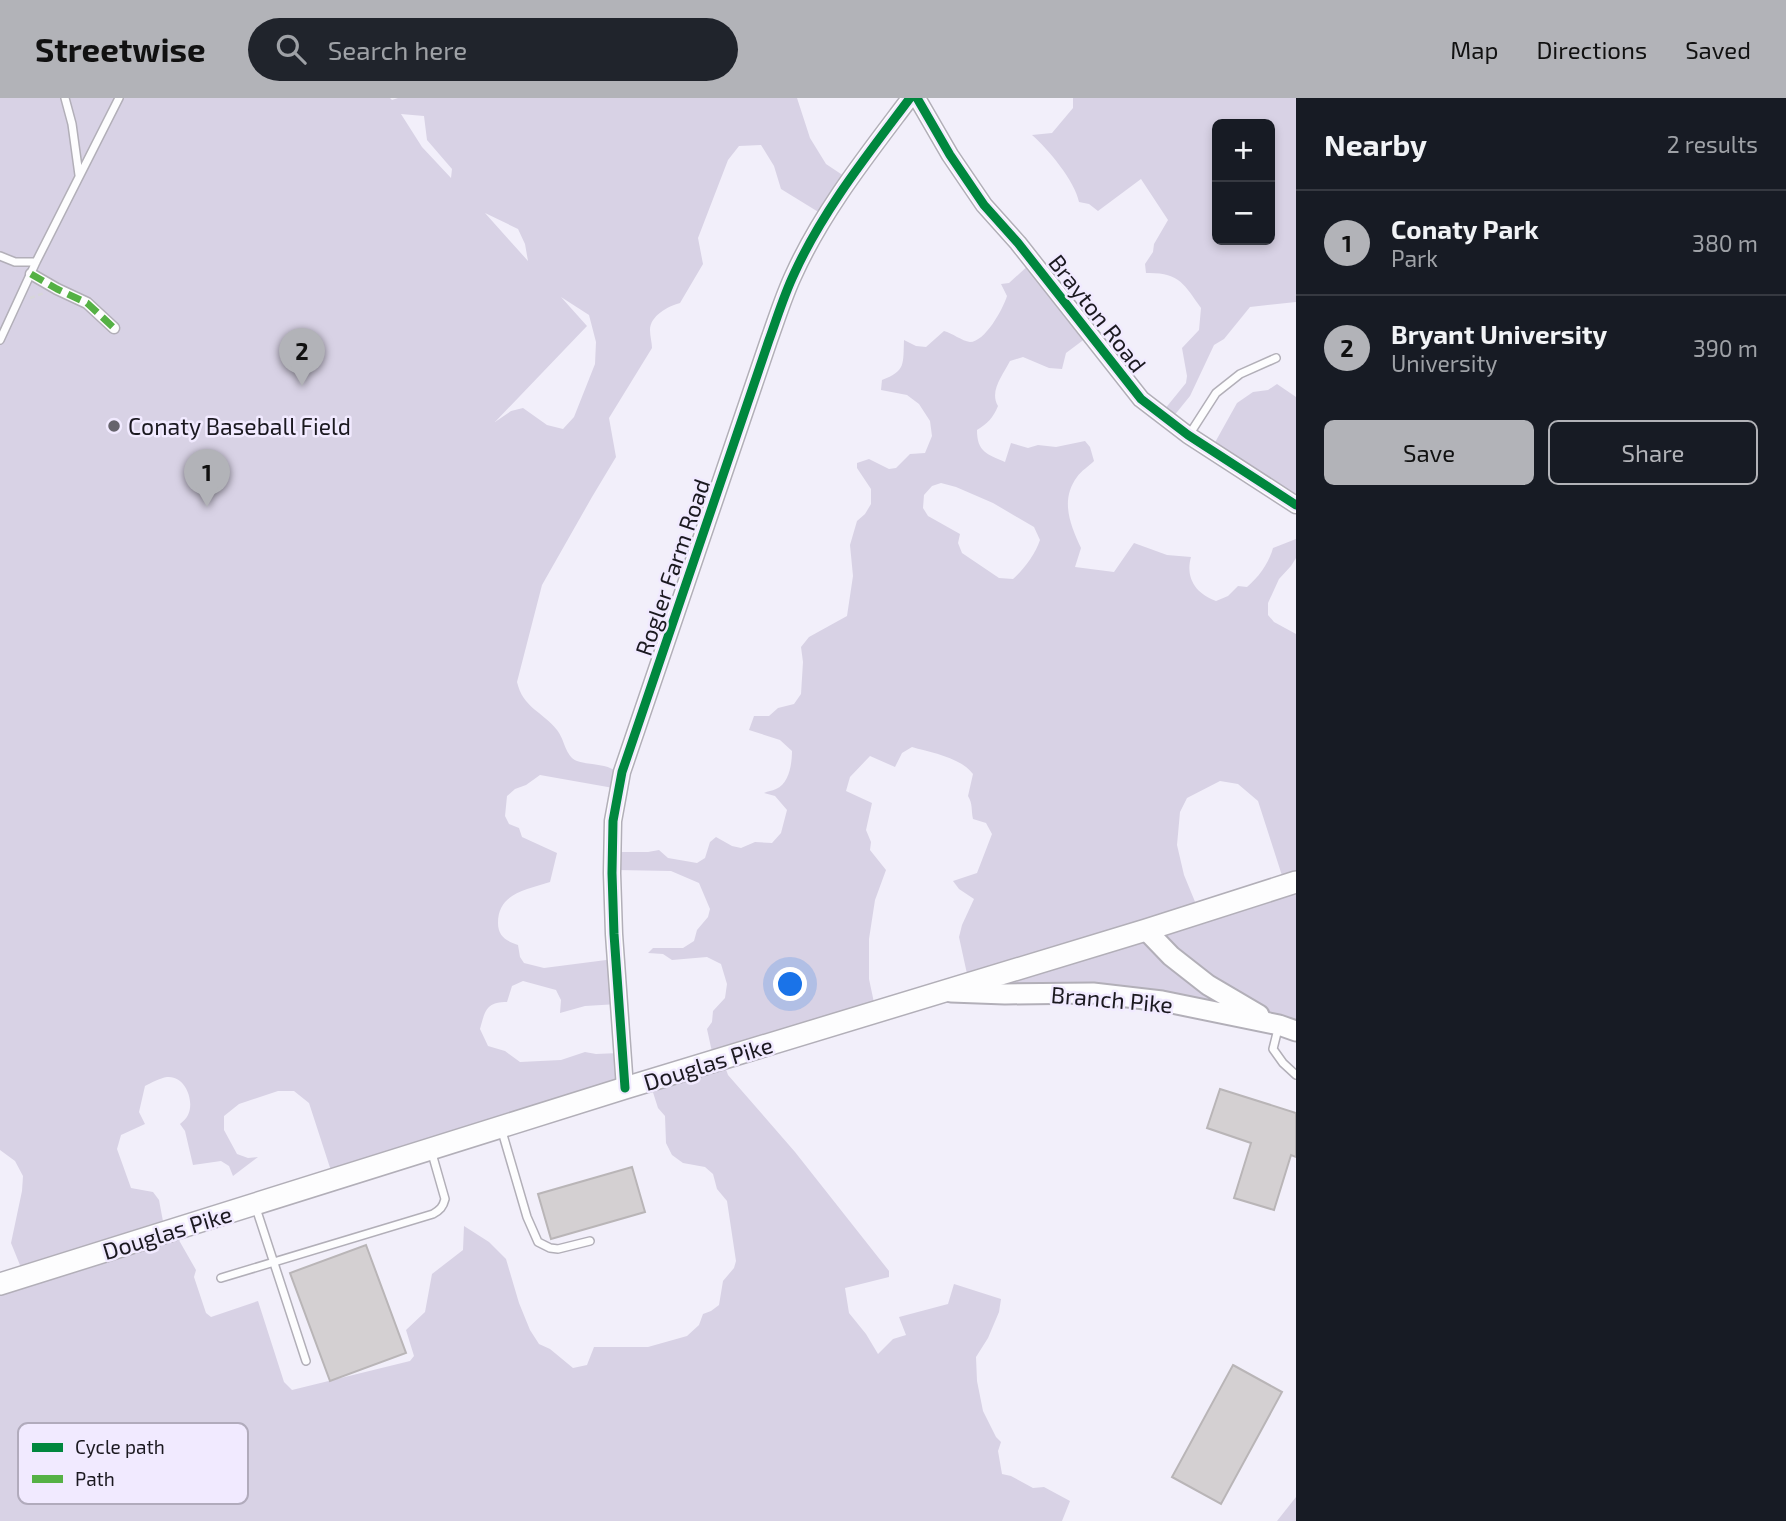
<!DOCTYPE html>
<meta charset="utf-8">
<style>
:root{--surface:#171b24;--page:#20242c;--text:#f1f3f6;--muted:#9ea1a6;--line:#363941;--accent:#b2b3b8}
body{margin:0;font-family:"Exo 2",sans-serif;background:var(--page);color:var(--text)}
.controls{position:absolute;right:21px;top:21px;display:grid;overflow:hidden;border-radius:10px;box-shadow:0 4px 10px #0003}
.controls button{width:63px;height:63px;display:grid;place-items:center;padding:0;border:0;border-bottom:2px solid var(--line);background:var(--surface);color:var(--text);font:35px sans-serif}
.you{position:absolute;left:791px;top:887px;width:24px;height:24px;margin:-18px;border:5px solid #fff;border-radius:50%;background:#1a73e8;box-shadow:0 0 0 10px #1a73e833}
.badge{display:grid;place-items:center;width:46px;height:46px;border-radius:50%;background:var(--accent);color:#111;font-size:23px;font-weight:700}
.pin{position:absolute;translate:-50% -58px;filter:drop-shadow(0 2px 4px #0008)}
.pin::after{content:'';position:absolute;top:37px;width:24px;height:21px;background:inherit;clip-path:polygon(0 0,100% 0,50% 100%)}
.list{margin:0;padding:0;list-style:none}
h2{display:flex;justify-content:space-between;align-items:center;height:91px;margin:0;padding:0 28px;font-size:30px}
h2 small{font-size:23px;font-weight:400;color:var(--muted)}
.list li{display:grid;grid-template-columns:46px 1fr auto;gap:21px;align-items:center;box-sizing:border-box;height:105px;padding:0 28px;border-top:2px solid var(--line)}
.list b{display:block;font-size:26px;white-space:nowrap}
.list p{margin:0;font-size:23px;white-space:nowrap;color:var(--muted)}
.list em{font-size:23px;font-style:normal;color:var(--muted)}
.actions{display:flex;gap:14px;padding:21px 28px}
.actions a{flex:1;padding:16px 0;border:2px solid var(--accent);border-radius:10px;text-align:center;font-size:24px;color:var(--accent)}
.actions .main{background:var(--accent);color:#111}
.icon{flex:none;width:38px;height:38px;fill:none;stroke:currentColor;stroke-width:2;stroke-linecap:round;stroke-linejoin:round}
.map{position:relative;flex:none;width:1296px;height:1423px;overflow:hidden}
header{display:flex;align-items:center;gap:42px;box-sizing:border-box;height:98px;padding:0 35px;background:var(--accent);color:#111}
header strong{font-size:33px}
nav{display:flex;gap:38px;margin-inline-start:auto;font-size:24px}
.search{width:490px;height:63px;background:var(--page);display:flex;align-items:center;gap:18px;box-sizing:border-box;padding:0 24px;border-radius:38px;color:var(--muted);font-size:26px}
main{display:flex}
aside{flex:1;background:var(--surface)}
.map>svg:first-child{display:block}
.green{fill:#d8d2e5;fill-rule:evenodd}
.building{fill:#d4d0d2;stroke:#b9b5b7;stroke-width:2}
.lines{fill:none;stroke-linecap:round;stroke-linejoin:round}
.service-casing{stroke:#b2afb8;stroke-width:10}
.pedestrian-casing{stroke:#b2afb8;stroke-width:13}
.tertiary-casing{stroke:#b2afb8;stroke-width:19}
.secondary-casing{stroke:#b2afb8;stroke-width:23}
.primary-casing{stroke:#b2afb8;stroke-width:24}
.path{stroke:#d7d6d9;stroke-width:2.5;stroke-dasharray:5 3.5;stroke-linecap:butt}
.service{stroke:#fdfdfe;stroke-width:7}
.pedestrian{stroke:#fdfdfe;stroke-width:10}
.tertiary{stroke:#fdfdfe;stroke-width:16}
.secondary{stroke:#fdfdfe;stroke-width:19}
.primary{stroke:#fdfdfe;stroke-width:21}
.quiet{stroke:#55b145;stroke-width:7;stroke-dasharray:14 7;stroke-linecap:butt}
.cycleway-casing{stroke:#f1eaff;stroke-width:13}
.cycleway{stroke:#00873e;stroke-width:9}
.poi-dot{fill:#66646c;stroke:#f1eaff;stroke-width:2.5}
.labels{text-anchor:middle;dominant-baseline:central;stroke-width:5;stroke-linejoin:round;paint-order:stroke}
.street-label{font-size:23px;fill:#1b1920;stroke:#f1eaff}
.poi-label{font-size:23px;fill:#1b1920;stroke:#f1eaff;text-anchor:start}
.key{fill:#f1eaff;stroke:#b1abbc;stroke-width:2}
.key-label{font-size:19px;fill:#1b1920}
</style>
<header>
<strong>Streetwise</strong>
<div class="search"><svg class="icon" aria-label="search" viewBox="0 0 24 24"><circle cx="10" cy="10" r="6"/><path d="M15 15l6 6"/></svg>Search here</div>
<nav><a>Map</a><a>Directions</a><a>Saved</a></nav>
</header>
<main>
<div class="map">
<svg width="1296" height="1423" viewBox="0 0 1296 1423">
<rect width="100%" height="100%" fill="#f2effa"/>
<!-- green -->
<path class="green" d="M0,0H390L392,2L398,0H797L810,40L826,66L844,78L820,115L781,91L774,68L761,47L739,48L728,62L698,140L703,166L680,205C668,208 650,218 650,232C650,238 652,245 652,250L609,320L616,359L592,399L542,487L517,584C523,610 542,613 557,632C565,642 565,658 577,663C585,666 596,666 604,668C609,669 614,672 620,674L619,691L540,677L526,687L515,691L507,698L505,718L509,726L519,730L522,739L557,755L550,784C526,792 498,795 498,825C498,838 506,843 518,847L520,859L524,865L544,870L614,861L618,906L585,908L560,915L561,902L556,892L523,883L512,888L507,904C486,904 485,913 480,931L488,948L505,953L520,964L561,962L585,954L596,956L619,955L623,986L334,1082L309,1005L294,993H278L239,1006L224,1018V1032L237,1056L248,1060L258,1059L233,1078L229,1068L221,1063L193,1067L185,1033L180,1026C183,1023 186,1021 188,1017C195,1003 185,977 167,979C160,980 151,985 145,988L139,1014L145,1026L121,1037L117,1051L131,1090L153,1094L159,1102L165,1134L176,1137L196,1172L194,1179L206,1215L211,1219L258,1203L284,1284L292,1292L410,1263L414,1258L406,1232L425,1214L432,1176L463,1152L464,1128L489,1144L506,1161L519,1205L530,1232L539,1246L550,1251L573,1270L587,1267L594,1249H648L687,1238L699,1227L703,1216L711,1213L719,1207L723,1183L734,1170L736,1163L727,1103L717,1091L713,1076L705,1069L683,1065L672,1057L666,1045L665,1018L658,1010L650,985L714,963L707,931L712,924L713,913L725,900L727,886L721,866L707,859L672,862L663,856L648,855L653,850H683L694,843L697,832L708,819L710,811L699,785L671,773L617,772L616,754H648L659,752L668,760L697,765L705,760L710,744L716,739L732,748L741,750L755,744L772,745L781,735L787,712L775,698L764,695C768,693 772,693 776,691C789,686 792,666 792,653L780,642L749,632L754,618H769L778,610L794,606L801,596L803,564L801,549L809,539L847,518L853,478L850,447L857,423L865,416L871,406V391L857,370V365L869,361L889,371L896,370L910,356L925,355L932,338L930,323L919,306L907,297L881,292L882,282C906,273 903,266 904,242L916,248L926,249L944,233C952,235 962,243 970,244C985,244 1003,211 1007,198L1001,186L1009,185L1031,165L1090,237L1066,255L1062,271L1049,270L1023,259L1010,263C1003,277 989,293 998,308C993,320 988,325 977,332C977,354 987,356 1005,364L1011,345L1028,350L1038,347L1056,349L1085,343L1090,349L1094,363C1089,368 1081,373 1077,379C1060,402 1070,426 1081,450L1075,469L1114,474L1134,445L1167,457L1191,459C1185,480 1196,496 1216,503L1228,498L1238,488L1247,489C1259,479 1269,465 1273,450L1296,441V460L1291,468L1279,481L1268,505V517L1274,524L1296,536V933L1270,924L969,885L959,839L962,827L974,801L959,791L953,783L977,775L992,736L986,725L973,721C971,712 973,706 968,698L973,676C960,659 932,655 912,649L902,655L895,669L870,658L850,679L846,693L872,705L866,732L871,744L870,752L886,772L875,802L869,841V881L876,914L723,963L728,977L795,1054L889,1173V1179L845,1190L849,1215L866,1236L878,1256L893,1241L906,1237L899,1219L948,1206L954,1186L1001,1201L999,1214L988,1240L976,1259L977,1283L983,1313L996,1339L1001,1344L998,1353L1002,1376L1011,1378L1033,1390L1044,1389L1070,1403L1062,1423H0V1187L24,1177L11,1145L22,1093L23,1078L15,1063L0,1052ZM401,16L424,18L427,42L452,71L451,80L422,49ZM485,115L518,131L525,146L528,163ZM561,199L589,217L596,244L595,266L574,319L563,331L547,327L523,310L511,313L495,324L587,228ZM941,385L956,389L993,405L1034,429L1040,442C1035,457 1024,471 1013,481L999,480L962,455L958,445L960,436L928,418L923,410L924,397L932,388ZM1220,683L1238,686L1258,703L1285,787L1198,811L1184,777L1177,747L1180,714L1187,700Z
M1073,0H1296V204L1250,209L1224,241L1214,247L1190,298L1173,319L1164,312L1186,285L1187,278L1182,250L1199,232L1201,210C1184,186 1179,174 1146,175L1145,166L1153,154L1154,146L1168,122L1141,81L1098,113L1089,106L1079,104C1075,83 1048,51 1032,37L1052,35L1073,10ZM1217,26H1270V142H1217Z
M1277,286L1296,299V402L1213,348L1237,305L1253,294L1268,292Z
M1296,1399V1423H1277Z"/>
<!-- building -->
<path class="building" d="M1220,991L1296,1015V1059L1291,1057L1274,1112L1234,1100L1251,1045L1207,1030Z
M632,1069L645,1114L551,1141L538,1096Z
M366,1147L406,1255L330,1283L290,1175Z
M1233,1267L1282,1294L1221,1406L1172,1379Z"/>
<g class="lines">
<defs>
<path id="service" d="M65,0L72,26L79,77
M0,158L15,164H36
M0,242L36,164L119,0
M1189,337L1216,295L1240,276L1276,260
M1279,927L1273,951L1283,965L1296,977
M501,1030L527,1119L538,1144L550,1150L558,1151L590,1143
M255,1107L306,1263
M221,1180L433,1116C440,1112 443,1109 445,1101L431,1052"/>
<path id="pedestrian" d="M31,176L57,191L87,205L114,230"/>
<path id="tertiary" d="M917,0L950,57L984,107L1018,145L1141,301L1188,337L1296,407
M625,990L614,836L612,775L613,723L622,674L769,242C777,220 784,197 794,176C823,112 868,56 910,0"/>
<path id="secondary" d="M1146,832L1171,858L1208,887L1259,917
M951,894L1005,896L1093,895L1162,903L1279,927L1296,933"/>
<path id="primary" d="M0,1186L625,990L1146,832L1296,784"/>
</defs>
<!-- service casing -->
<use href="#service" class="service-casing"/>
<!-- pedestrian casing -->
<use href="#pedestrian" class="pedestrian-casing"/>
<!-- tertiary casing -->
<use href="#tertiary" class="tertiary-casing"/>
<!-- secondary casing -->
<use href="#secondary" class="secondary-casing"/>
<!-- primary casing -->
<use href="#primary" class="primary-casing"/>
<!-- path -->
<path class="path" d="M30,200L44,195"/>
<!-- service -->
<use href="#service" class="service"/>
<!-- pedestrian -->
<use href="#pedestrian" class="pedestrian"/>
<!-- tertiary -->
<use href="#tertiary" class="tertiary"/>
<!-- secondary -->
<use href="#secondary" class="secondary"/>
<!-- primary -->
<use href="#primary" class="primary"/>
<!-- quiet -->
<path class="quiet" d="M31,176L57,191L87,205L114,230"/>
<defs>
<path id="cycleway" d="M917,0L950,57L984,107L1018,145L1141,301L1188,337L1296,407
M625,990L614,836L612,775L613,723L622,674L769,242C777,220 784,197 794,176C823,112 868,56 910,0"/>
</defs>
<!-- cycleway casing -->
<use href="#cycleway" class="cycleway-casing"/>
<!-- cycleway -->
<use href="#cycleway" class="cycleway"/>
</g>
<!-- markers -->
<circle class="poi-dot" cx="114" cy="328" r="7"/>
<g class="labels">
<!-- street labels -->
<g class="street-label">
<text transform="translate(1098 215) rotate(52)">Brayton Road</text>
<text transform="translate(672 469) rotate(-71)">Rogler Farm Road</text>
<text transform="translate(1112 901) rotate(5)">Branch Pike</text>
<text transform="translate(708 965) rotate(-17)">Douglas Pike</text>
<text transform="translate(167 1134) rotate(-17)">Douglas Pike</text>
</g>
<!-- poi labels -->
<g class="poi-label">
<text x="128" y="328">Conaty Baseball Field</text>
</g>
</g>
<!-- legend -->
<rect x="18" y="1325" width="230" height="81" rx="10" class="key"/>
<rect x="32" y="1345" width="31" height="9" fill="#00873e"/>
<rect x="32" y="1377" width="31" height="8" fill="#55b145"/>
<g class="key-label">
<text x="75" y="1356">Cycle path</text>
<text x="75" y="1388">Path</text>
</g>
</svg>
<div class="controls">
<button>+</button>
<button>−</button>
</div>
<div class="you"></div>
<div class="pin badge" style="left:207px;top:409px">1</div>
<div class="pin badge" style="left:302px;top:288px">2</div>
</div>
<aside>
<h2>Nearby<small>2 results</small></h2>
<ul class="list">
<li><span class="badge">1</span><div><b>Conaty Park</b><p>Park</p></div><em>380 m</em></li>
<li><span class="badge">2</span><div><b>Bryant University</b><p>University</p></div><em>390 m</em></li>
</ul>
<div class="actions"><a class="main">Save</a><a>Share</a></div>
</aside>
</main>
